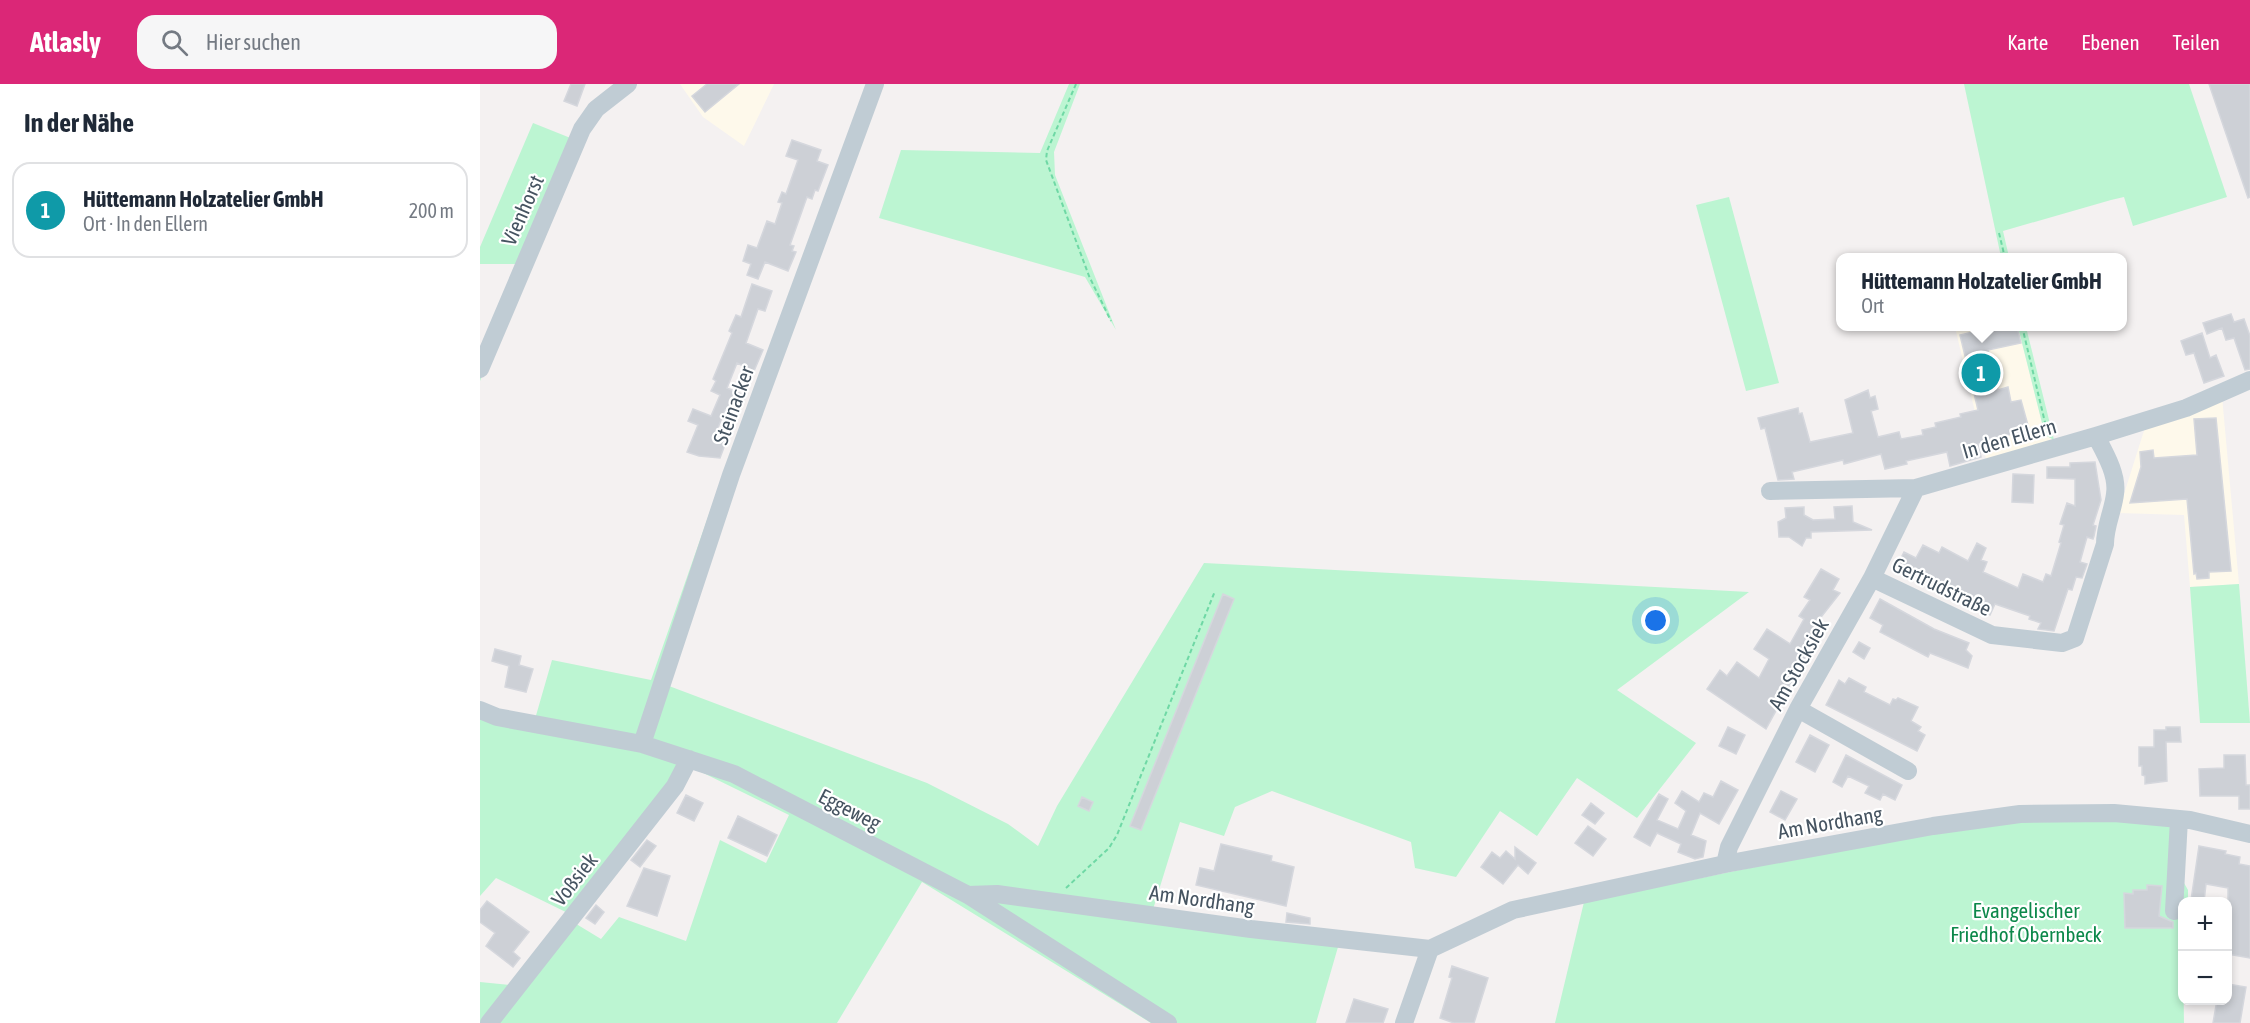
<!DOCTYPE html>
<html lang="de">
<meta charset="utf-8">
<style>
:root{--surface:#fff;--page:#f6f6f7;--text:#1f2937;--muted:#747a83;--line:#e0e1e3;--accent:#db2777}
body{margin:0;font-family:"Asap Condensed",sans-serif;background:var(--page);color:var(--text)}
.controls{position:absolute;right:18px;bottom:18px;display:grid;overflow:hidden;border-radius:12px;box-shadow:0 3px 9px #0003}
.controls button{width:54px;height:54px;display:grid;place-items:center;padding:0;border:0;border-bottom:2px solid var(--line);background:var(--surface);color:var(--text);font:30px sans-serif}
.you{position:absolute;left:1176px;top:537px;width:21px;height:21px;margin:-15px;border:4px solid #fff;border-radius:50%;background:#1a73e8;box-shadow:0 0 0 9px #1a73e833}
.badge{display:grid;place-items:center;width:39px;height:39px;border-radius:50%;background:var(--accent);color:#fff;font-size:20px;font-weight:700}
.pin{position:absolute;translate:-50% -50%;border:3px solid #fff;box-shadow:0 2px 6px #0006}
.popup{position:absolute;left:1356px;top:169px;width:291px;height:78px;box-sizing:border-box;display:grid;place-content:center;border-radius:12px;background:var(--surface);filter:drop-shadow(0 2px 4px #0005);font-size:20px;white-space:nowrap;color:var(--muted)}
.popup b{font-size:22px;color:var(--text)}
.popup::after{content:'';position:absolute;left:50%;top:100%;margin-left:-12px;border:12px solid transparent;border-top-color:var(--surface)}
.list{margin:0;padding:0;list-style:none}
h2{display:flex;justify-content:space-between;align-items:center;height:78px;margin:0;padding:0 24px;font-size:26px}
h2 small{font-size:20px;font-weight:400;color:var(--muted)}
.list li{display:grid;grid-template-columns:39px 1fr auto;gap:18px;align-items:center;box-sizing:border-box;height:96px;margin:0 12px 12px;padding:0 12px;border:2px solid var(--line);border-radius:18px}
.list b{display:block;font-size:22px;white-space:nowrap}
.list p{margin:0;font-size:20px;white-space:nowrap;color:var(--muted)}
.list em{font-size:20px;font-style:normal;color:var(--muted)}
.icon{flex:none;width:33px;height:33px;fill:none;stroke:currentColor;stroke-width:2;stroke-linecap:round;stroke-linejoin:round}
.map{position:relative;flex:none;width:1770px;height:939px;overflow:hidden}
header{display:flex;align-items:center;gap:36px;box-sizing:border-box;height:84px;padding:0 30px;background:var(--accent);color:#fff}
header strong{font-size:28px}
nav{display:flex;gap:33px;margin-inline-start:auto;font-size:21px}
.search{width:420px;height:54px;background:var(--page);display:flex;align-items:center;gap:15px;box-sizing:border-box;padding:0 21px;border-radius:18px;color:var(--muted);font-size:22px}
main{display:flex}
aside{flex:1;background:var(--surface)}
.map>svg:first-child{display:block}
.commercial{fill:#fef9eb}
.green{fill:#bcf5d2}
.building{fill:#cdd0d6;stroke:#d5d7dd;stroke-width:1.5}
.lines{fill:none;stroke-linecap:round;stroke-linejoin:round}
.path{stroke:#6fd8a5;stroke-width:2;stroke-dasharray:4.5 3;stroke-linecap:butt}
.minor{stroke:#c0ccd4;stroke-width:18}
.labels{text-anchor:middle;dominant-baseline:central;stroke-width:4.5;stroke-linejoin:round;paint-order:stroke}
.street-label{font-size:21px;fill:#465461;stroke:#fff}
.park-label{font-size:21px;fill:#0c884a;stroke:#fff}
</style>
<header>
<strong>Atlasly</strong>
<div class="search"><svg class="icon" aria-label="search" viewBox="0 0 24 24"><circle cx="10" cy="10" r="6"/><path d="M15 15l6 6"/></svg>Hier suchen</div>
<nav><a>Karte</a><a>Ebenen</a><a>Teilen</a></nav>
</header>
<main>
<aside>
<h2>In der Nähe<small></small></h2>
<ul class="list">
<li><span class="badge" style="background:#0f9aa8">1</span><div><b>Hüttemann Holzatelier GmbH</b><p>Ort · In den Ellern</p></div><em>200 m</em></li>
</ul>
</aside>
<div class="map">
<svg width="1770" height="939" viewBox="0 0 1770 939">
<rect width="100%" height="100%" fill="#f4f1f1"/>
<!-- commercial -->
<path class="commercial" d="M200,0H294L264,62L223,33Z
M1475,243H1538L1565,351L1574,356L1506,375Z
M1742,312L1759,500L1710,503L1704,431L1638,429L1668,334Z"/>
<!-- green -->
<path class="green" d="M138,0H157L121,27L107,46L0,297V276L39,180H0V163L53,39L93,55Z
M589,0H600L574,68L575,91L636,246L605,193L399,134L421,66L560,69Z
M1484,0H1709L1747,113L1653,142L1644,113L1631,116L1523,147L1529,173H1521Z
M1249,113L1299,299L1266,307L1216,121Z
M1538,243H1546L1574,356L1565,351Z
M242,393H257L189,602L447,699L528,740L558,762L577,722L724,479L1269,508L1137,606L1216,659L1157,734L1097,694L1057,752L1020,727L976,793L935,784L931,758L792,707L755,723L744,752L700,738L670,835L858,863L836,939H671L442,798L357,939H0V898L30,901L93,838L121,855L139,833L206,857L240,756L286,779L309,731L209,682L98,834L16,794L0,812V617L9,622L55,635L72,576L171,596Z
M1759,500L1770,639H1720L1710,503Z
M1540,737H1640L1704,744L1700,792L1708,806V817L1702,818L1704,939H1075L1104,818L1426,752Z"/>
<!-- building -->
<path class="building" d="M91,0H105L97,22L84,17Z
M227,0H259L225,28L212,12Z
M1729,0H1770V113L1768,114Z
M312,56L341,66L337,77L348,81L338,107L335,106L332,115L327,113L310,161L314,162L312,167L316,168L308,187L285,178L278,195L267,191L271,180L263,177L268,161L277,164L287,137L295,140L302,119L298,118L302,108L306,110L318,76L306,72Z
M272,200L292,207L285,227L278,225L266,259L283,266L274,287L257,279L247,304L266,312L257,331L245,326L234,354L246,358L240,374L219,372L207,368L218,341L208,337L213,325L231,332L240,311L231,307L236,297L233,295L252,249L249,247L256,231L261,233Z
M1751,230L1754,238L1764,235L1770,252V285L1765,286L1754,254L1746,256L1742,244L1727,250L1723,239Z
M1501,243H1537L1541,259L1508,266L1518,306L1528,303L1531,318L1541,316L1549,345L1498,360L1501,373L1477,380L1470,382L1467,368L1426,377L1427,380L1405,385L1401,370L1364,380L1363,376L1312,388L1314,395L1298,396L1285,344L1281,345L1278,334L1318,324L1319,330L1322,329L1330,358L1373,349L1365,316L1388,306L1390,314L1395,312L1398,325L1391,327L1398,353L1419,348L1421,355L1443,351L1442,346L1456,343L1455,339L1481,333L1480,330L1498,326L1480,251L1501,246Z
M1722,249L1730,274L1736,271L1744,292L1724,299L1714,269L1706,271L1701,257Z
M1736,334L1751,487L1729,488V494L1717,495L1716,489L1714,490L1707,415L1650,419L1661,383L1660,368L1673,366L1674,374L1717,371L1714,335Z
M1615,378L1621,416L1613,441L1616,442L1614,452L1613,455L1607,453L1600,478L1607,480L1602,494L1596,493L1592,506L1588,505L1574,547L1558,545L1561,539L1549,535L1550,532L1515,520L1510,531L1416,484L1424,468L1436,474L1443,461L1459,469L1462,463L1488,477L1497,459L1506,464L1501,476L1507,478L1503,488L1538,504L1543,490L1563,498L1566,490L1571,492L1581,459L1579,458L1584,441L1580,440L1587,419L1595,422V395L1567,394V383H1590V379Z
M1533,390L1554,391L1553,419L1532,418Z
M1372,422L1373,438L1392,446L1331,448V454H1326L1322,462L1309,453H1299L1298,438L1306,434L1305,424L1324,423V431L1333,436L1355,435L1354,423Z
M1341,485L1359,495L1353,506L1360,509L1334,542L1340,546L1286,645L1227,605L1240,586L1247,592L1257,578L1279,594L1289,575L1274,565L1287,545L1310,560L1324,535L1319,532L1330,516L1324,513Z
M743,510L754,515L661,746L650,742Z
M1400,515L1454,545L1489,559L1486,566L1492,572L1488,584L1450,569L1448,573L1400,548L1403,541L1390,534Z
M1379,558L1390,564L1384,575L1373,568Z
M15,565L41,572L39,581L53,585L46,608L25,603L29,582L12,577Z
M1369,594L1386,603L1384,608L1410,621L1413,615L1416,616L1418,614L1438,623L1431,637L1441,643L1438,647L1445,651L1437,667L1346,621L1359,596L1365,600Z
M1248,643L1265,651L1256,670L1239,662Z
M1686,643H1700L1701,658H1686L1687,697L1665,700V692L1662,691V682H1659V663H1674V646H1686Z
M1330,651L1349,661L1335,688L1316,678Z
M1366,671L1422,701L1415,716L1403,710L1400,716L1385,709L1389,702L1368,692L1362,703L1353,698Z
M1744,671H1765L1766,701H1770V725H1759V712H1720L1719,685L1744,684Z
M1241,697L1258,706L1239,740L1220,729L1211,751L1226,757L1223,773L1215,775L1198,768L1201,760L1177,749L1170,762L1154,753L1179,710L1188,715L1177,736L1198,745L1206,727L1195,719L1202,707L1219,718L1224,709L1233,713Z
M1301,707L1317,715L1305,736L1290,728Z
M206,711L223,719L214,737L197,729Z
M602,713L613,718L609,727L598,722Z
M1111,719L1124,729L1115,740L1102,731Z
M258,732L297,751L287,772L248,754Z
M1108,742L1126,755L1113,772L1095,759Z
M167,756L176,762L160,783L151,776Z
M741,760L792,772L791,777L814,783L806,822L716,801L720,784L734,787Z
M1719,762L1746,767L1745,770L1760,773L1759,780L1770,782V874L1748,870V804L1726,800L1724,818L1711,816Z
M1035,763L1056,779L1048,790L1038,781L1023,800L1001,783L1012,768L1020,774L1026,767L1035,775Z
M164,784L190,792L177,832L147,822Z
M1667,801L1682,802L1679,832L1693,838V844H1645L1644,809L1653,810V806H1667Z
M7,817L49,848L33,868L40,874L33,883L6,862L15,849L0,838V826Z
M116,821L124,828L115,840L106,834Z
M807,829L830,834V840L806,838Z
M972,882L1008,894L994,939H974L960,934L972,894L969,893Z
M1748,900L1766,903L1760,939H1733L1737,916H1748Z
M874,915L908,925L903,939H866Z"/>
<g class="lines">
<!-- path -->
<path class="path" d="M596,0L567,67L566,76L609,192L631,237
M1519,149L1525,174
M1542,242L1568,351
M586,804L629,764L637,751L735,507"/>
<!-- minor -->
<path class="minor" d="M0,285L102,45L116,25L148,0
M1290,407L1436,404L1616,352L1706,324L1770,296
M1392,494L1512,551L1582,559L1595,554L1625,460C1625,442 1633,427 1635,410C1638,391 1625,369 1616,352
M1318,625L1428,687
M0,626L17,633L162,660L254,690L488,811L688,939
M162,660L251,391L395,0
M1245,780L1249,763L1318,625L1392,494L1436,404
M488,811L517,810L771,845L950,865L1033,826L1245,780L1453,742L1540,730L1634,729L1710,736L1770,750
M1694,827L1699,735
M9,939L195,702L209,675
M924,939L950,865"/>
</g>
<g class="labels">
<!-- street labels -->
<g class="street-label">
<text transform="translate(42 126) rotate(-66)">Vienhorst</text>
<text transform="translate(253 321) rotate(-70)">Steinacker</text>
<text transform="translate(1529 354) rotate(-16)">In den Ellern</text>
<text transform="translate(1462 502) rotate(26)">Gertrudstraße</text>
<text transform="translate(1318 580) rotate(-61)">Am Stocksiek</text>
<text transform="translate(370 725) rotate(27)">Eggeweg</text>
<text transform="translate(1350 738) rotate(-10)">Am Nordhang</text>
<text transform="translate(94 795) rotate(-52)">Voßsiek</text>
<text transform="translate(722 815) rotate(8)">Am Nordhang</text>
</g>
<!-- park labels -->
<g class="park-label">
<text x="1546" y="826">Evangelischer<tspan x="1546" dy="24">Friedhof Obernbeck</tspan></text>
</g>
</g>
</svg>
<div class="controls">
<button>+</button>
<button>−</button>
</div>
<div class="you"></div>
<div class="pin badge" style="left:1501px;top:289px;background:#0f9aa8">1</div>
<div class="popup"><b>Hüttemann Holzatelier GmbH</b>Ort</div>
</div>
</main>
